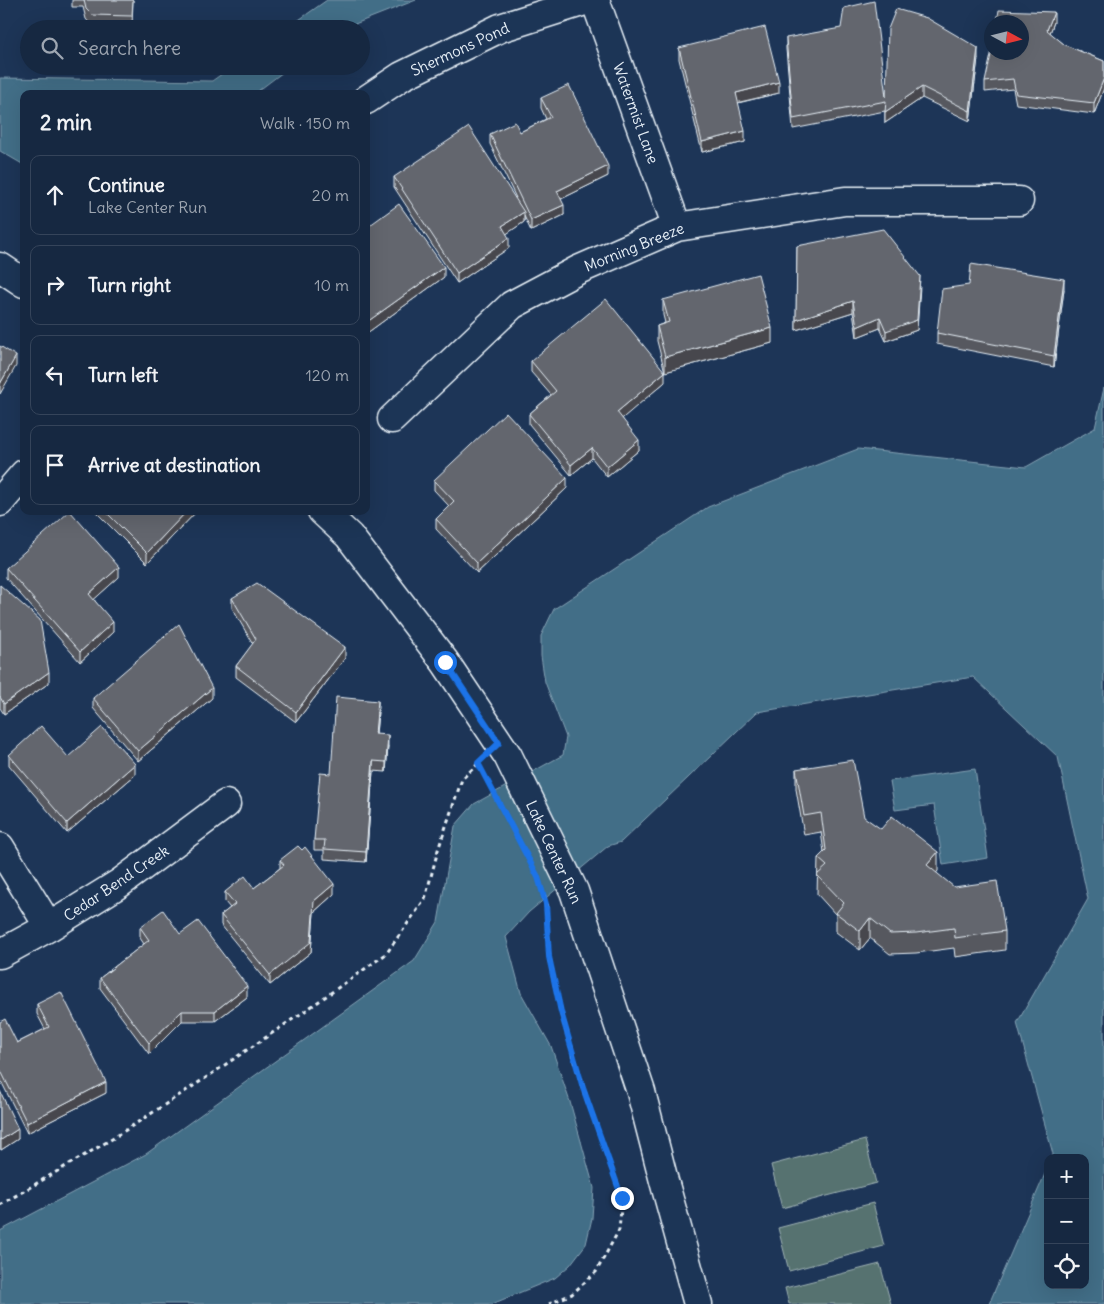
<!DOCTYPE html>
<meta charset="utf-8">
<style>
:root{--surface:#162841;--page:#23344c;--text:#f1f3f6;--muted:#9ea6b1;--line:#35445a}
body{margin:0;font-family:Delius,sans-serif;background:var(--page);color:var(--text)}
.controls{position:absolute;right:15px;bottom:15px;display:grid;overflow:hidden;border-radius:10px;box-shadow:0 5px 20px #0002}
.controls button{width:45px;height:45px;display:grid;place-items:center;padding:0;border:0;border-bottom:1px solid var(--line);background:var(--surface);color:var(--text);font:25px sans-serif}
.compass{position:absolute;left:984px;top:15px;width:45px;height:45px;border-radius:50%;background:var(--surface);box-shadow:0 5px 20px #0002;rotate:97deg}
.stop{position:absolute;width:15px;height:15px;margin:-11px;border:4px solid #1a73e8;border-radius:50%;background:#fff}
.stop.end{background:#1a73e8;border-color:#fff;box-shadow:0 1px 5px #0008}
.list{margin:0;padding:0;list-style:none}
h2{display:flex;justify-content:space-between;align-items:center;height:65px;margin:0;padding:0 20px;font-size:21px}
h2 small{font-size:16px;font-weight:400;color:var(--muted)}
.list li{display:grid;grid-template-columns:32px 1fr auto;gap:15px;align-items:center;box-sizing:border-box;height:80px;margin:0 10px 10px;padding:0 10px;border:1px solid var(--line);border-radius:10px}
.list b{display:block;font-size:19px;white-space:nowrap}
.list p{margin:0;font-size:16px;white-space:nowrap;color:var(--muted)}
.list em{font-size:16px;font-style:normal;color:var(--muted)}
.icon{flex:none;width:28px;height:28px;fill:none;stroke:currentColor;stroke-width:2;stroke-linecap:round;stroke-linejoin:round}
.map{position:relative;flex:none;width:1104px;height:1304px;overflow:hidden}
.search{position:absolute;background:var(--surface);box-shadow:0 5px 20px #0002;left:20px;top:20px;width:350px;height:55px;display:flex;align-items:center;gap:12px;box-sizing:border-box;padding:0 18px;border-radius:28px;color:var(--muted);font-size:19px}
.panel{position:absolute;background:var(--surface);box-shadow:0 5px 20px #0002;left:20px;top:90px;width:350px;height:425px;border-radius:10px}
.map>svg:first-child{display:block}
.green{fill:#56726f;stroke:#9fb2b4}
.water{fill:#426e87;stroke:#84a2b4}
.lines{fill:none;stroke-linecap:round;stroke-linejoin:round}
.minor-casing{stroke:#e8f1f8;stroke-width:31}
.path{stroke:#e8f1f8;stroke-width:3;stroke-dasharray:4 4;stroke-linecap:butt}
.minor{stroke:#1d3557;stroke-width:28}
.wall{fill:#56585f;stroke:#e8f1f8}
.shaded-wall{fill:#46474d;stroke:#e8f1f8}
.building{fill:#64666e;stroke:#e8f1f8}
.route{stroke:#1a73e8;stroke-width:6}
.labels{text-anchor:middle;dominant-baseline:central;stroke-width:4;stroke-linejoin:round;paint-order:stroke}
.street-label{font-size:15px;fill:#e8f1f8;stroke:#1d3557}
</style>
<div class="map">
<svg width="1104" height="1304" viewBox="0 0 1104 1304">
<rect width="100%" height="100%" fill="#1d3557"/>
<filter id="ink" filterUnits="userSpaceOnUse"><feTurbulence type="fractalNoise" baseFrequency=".02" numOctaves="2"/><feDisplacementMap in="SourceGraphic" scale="10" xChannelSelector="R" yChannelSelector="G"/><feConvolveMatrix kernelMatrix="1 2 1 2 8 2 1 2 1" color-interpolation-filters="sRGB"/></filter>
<g filter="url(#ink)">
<!-- green -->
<path class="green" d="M865,1140L876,1183L782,1208L771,1165Z
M873,1203L884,1246L789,1271L778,1228Z
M880,1264L891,1304H789L785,1288Z"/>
<!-- water -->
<path class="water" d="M327,0H416L342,29H286Z
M233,66H291L254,94H24V165L0,151V78L212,81Z
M1104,388V1304H989L1048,1167V1285H1085V1158H1052L1053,1154L1017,1023L1088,899L1058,757L973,677L757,712L621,842L608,846L529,912L506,937L521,993L551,1046L570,1102L594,1188L592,1218L586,1244L570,1265L555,1278L492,1304H0V1231L146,1154L414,961L438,922L455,826L474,804L563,755L566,737L545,682L541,656V636L554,609L708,507L858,449L1026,467L1095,428Z
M975,769L988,858L943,865L934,805L895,810L890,781Z"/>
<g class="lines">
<defs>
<path id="minor" d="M595,0L677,227
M366,100L402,76L500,28L588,0
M0,267L24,283
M392,419L512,305L578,270L677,227L845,201H1019
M0,502L24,474
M322,511L349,536L445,662L508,756L574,891L641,1092L664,1181L698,1304
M0,847L49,927
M0,954L49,927L120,883L226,804"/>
</defs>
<!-- minor casing -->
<use href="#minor" class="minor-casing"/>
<!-- path -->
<path class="path" d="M544,896L546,904L549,957L561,1012L583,1088L622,1198L619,1230L596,1272L572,1294L549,1304
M0,1205L112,1139L201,1081L305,1011L386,954L425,899L438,850L462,779L481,761"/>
<!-- minor -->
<use href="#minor" class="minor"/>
</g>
<!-- wall -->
<path class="wall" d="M72,0H133L132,27L92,26L86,19L83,7H72Z
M1054,22L1050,33L1065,45L1104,61V88L1094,114L1016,104L1013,89L985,92V82Z
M786,38L886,97L978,58L970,121L922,98L885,123V111L793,129L786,49Z
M679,48L779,93L738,103L745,142L702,152L679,59Z
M541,98L608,176L561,199L564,215L531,231L524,216V222L506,234L509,248L457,283L394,187V177L516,198L490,144V134L520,132L546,119L541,108Z
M366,228L444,277L367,333L366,331Z
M797,246L920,286L917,330L886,341L880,328L857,337L853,312L796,330Z
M1064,289L1054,367L937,344V333Z
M663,300L772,343L665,372L657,341V326L665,323L663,315Z
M531,361L665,382L622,418L639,450L607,477L592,458L571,475L529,424V414L551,395L531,372Z
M434,480L567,488L477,573L436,529V519L449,506L434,490Z
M95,511H197L147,563Z
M6,568L119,577L94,599L113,632L80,662L6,578Z
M0,585L49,683L4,714L0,708Z
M232,598L345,658L296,722L236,677V666L253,644L232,608Z
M93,698H212L138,761L93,708Z
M378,711L376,735L388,746L386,772L373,771L366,862L324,859V850H314V840L331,774Z
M9,755L68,757L135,775L67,833L9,765Z
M796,769L938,871L936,873L1005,931V950L955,957L954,948L916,953L890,954L870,938L860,950L836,932V915L817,894L818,858L824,852L821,832L804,835L796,789Z
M280,860L334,894L314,912L311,952L270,985L221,925V915L230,908L225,902V892L254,888L280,868Z
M140,927L180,934L247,997L215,1021H182L149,1054L100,988V978L144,944L140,938Z
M37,1004L106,1093L27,1133L0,1079V1022L17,1043L45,1029L37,1014Z
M0,1091L18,1139L1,1150L0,1148Z"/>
<!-- shaded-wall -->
<path class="shaded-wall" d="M1054,12V22L1047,41V30Z
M978,48V58L970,121V111Z
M1104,78V88L1094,114V103Z
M779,82V93L736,103V93Z
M922,87V98L885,123V112Z
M745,131V142L702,152V142Z
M608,166V176L557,201V191Z
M564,205V215L531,231V220Z
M524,212V222L502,237V226Z
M509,238V248L457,283V273Z
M444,267V277L367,333V322Z
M920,276L917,330L886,341V331Z
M1064,279V289L1054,367V356Z
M853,301V312L796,330V320Z
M880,317V328L857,337V327Z
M772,328V343L665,372V357Z
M16,356V366L0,394V384Z
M665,372V382L617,423V412Z
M639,440V450L607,477V467Z
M592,448V458L571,475V465Z
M567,478V488L477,573V563Z
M187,511H197L147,563V553Z
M119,567V577L89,604V594Z
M113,622V632L80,662V652Z
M345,647V658L296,722V712Z
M49,672V683L4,714V704Z
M212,688V698L138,761V751Z
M378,701V711L375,745V734Z
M388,735V746L386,772V762Z
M373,761V771L366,862V852Z
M135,764V775L67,833V823Z
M938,852V871L927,885V865Z
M334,884V894L314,912L311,952L270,985V975L314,901Z
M870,918V938L860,950V931Z
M247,986V997L215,1021V1011Z
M182,1011V1021L149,1054V1043Z
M106,1082V1093L27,1133V1123Z
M18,1129V1139L1,1150V1140Z"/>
<!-- building -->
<path class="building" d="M84,0H133L132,16L92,15L86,9Z
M874,1L886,97L888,29L896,9L927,18L978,48L970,111L922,87L885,112L886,101L793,119L786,38L841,28L844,8Z
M999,10L1054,12L1047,30L1065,45L1104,61V78L1094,103L1016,94L1013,79L985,82L992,50V52H1022V22H997Z
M765,27L779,82L736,93L745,131L702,142L679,48Z
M569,85L608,166L557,191L564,205L531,220L490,134L515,122L520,132L551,117L541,98Z
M469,127L524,212L502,226L509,238L457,273L394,177Z
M399,204L444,267L367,322L366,321V228Z
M883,229L920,276L917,320L886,331L880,317L857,327L853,301L796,320L797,246Z
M971,264L1064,279L1054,356L937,333L942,289L969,285Z
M758,274L772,328L665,357L657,326L669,322L663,300Z
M606,299L665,372L617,412L639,440L607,467L592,448L571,465L529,414L556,391L531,361Z
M0,346L16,356L0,384Z
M506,412L567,478L477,563L436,519L454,501L434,480Z
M70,511L119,567L89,594L113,622L80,652L6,568Z
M105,511H187L147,553Z
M257,583L345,647L296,712L236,666L256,639L232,598Z
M0,585L40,620L49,672L4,704L0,697Z
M179,624L212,688L138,751L93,698Z
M336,697L378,701L375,734L388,735L386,762L373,761L366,852L324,849L325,840H314L320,773L331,774Z
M41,726L68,757L102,727L135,764L67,823L9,755Z
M853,760L864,817L881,829L892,816L938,852L927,865L954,887L997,881L1005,931L955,938L954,928L916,933L890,934L870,918L860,931L836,913L844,903L817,875L827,866L818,858L826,850L821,813L804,816L796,769Z
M298,846L302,850L305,847L334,884L314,901L311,942L270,975L221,915L235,904L225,892L245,876L254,888L284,865L280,860Z
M163,910L180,934L198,921L247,986L215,1011H182L149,1043L100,978L149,940L140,927Z
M61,992L106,1082L27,1123L0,1069V1022L5,1019L17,1043L49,1027L37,1004Z
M0,1091L18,1129L1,1140L0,1138Z"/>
</g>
<g class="lines" filter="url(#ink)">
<!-- route -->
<path class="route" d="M445,662L499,743L478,763L538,877L546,904L549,957L561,1012L583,1088L622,1198"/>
</g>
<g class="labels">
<!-- street labels -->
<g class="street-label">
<text transform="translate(460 49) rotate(-25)">Shermons Pond</text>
<text transform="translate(636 113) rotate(70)">Watermist Lane</text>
<text transform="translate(634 247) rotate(-22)">Morning Breeze</text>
<text transform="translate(554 852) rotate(65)">Lake Center Run</text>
<text transform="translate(116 883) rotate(-34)">Cedar Bend Creek</text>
</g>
</g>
</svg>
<div class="controls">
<button>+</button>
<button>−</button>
<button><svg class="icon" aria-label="locate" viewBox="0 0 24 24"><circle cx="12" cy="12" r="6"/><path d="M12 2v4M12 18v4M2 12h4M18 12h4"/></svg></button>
</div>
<svg class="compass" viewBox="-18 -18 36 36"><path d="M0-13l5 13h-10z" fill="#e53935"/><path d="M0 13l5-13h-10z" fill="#9ea6b1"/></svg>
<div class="stop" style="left:445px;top:662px"></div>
<div class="stop end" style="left:622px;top:1198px"></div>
<div class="search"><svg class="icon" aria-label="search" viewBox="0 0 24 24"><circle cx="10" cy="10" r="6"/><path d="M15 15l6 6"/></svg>Search here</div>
<section class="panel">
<h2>2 min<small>Walk · 150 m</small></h2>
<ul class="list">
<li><svg class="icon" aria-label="ahead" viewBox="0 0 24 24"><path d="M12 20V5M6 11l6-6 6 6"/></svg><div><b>Continue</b><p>Lake Center Run</p></div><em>20 m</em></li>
<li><svg class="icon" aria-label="right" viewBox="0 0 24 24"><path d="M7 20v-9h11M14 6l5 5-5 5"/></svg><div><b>Turn right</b></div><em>10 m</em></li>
<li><svg class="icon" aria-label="left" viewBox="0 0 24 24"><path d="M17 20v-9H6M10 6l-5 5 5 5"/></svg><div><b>Turn left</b></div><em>120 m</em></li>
<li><svg class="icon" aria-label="arrive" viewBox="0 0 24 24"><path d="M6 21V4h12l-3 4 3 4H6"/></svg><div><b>Arrive at destination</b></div></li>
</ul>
</section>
</div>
